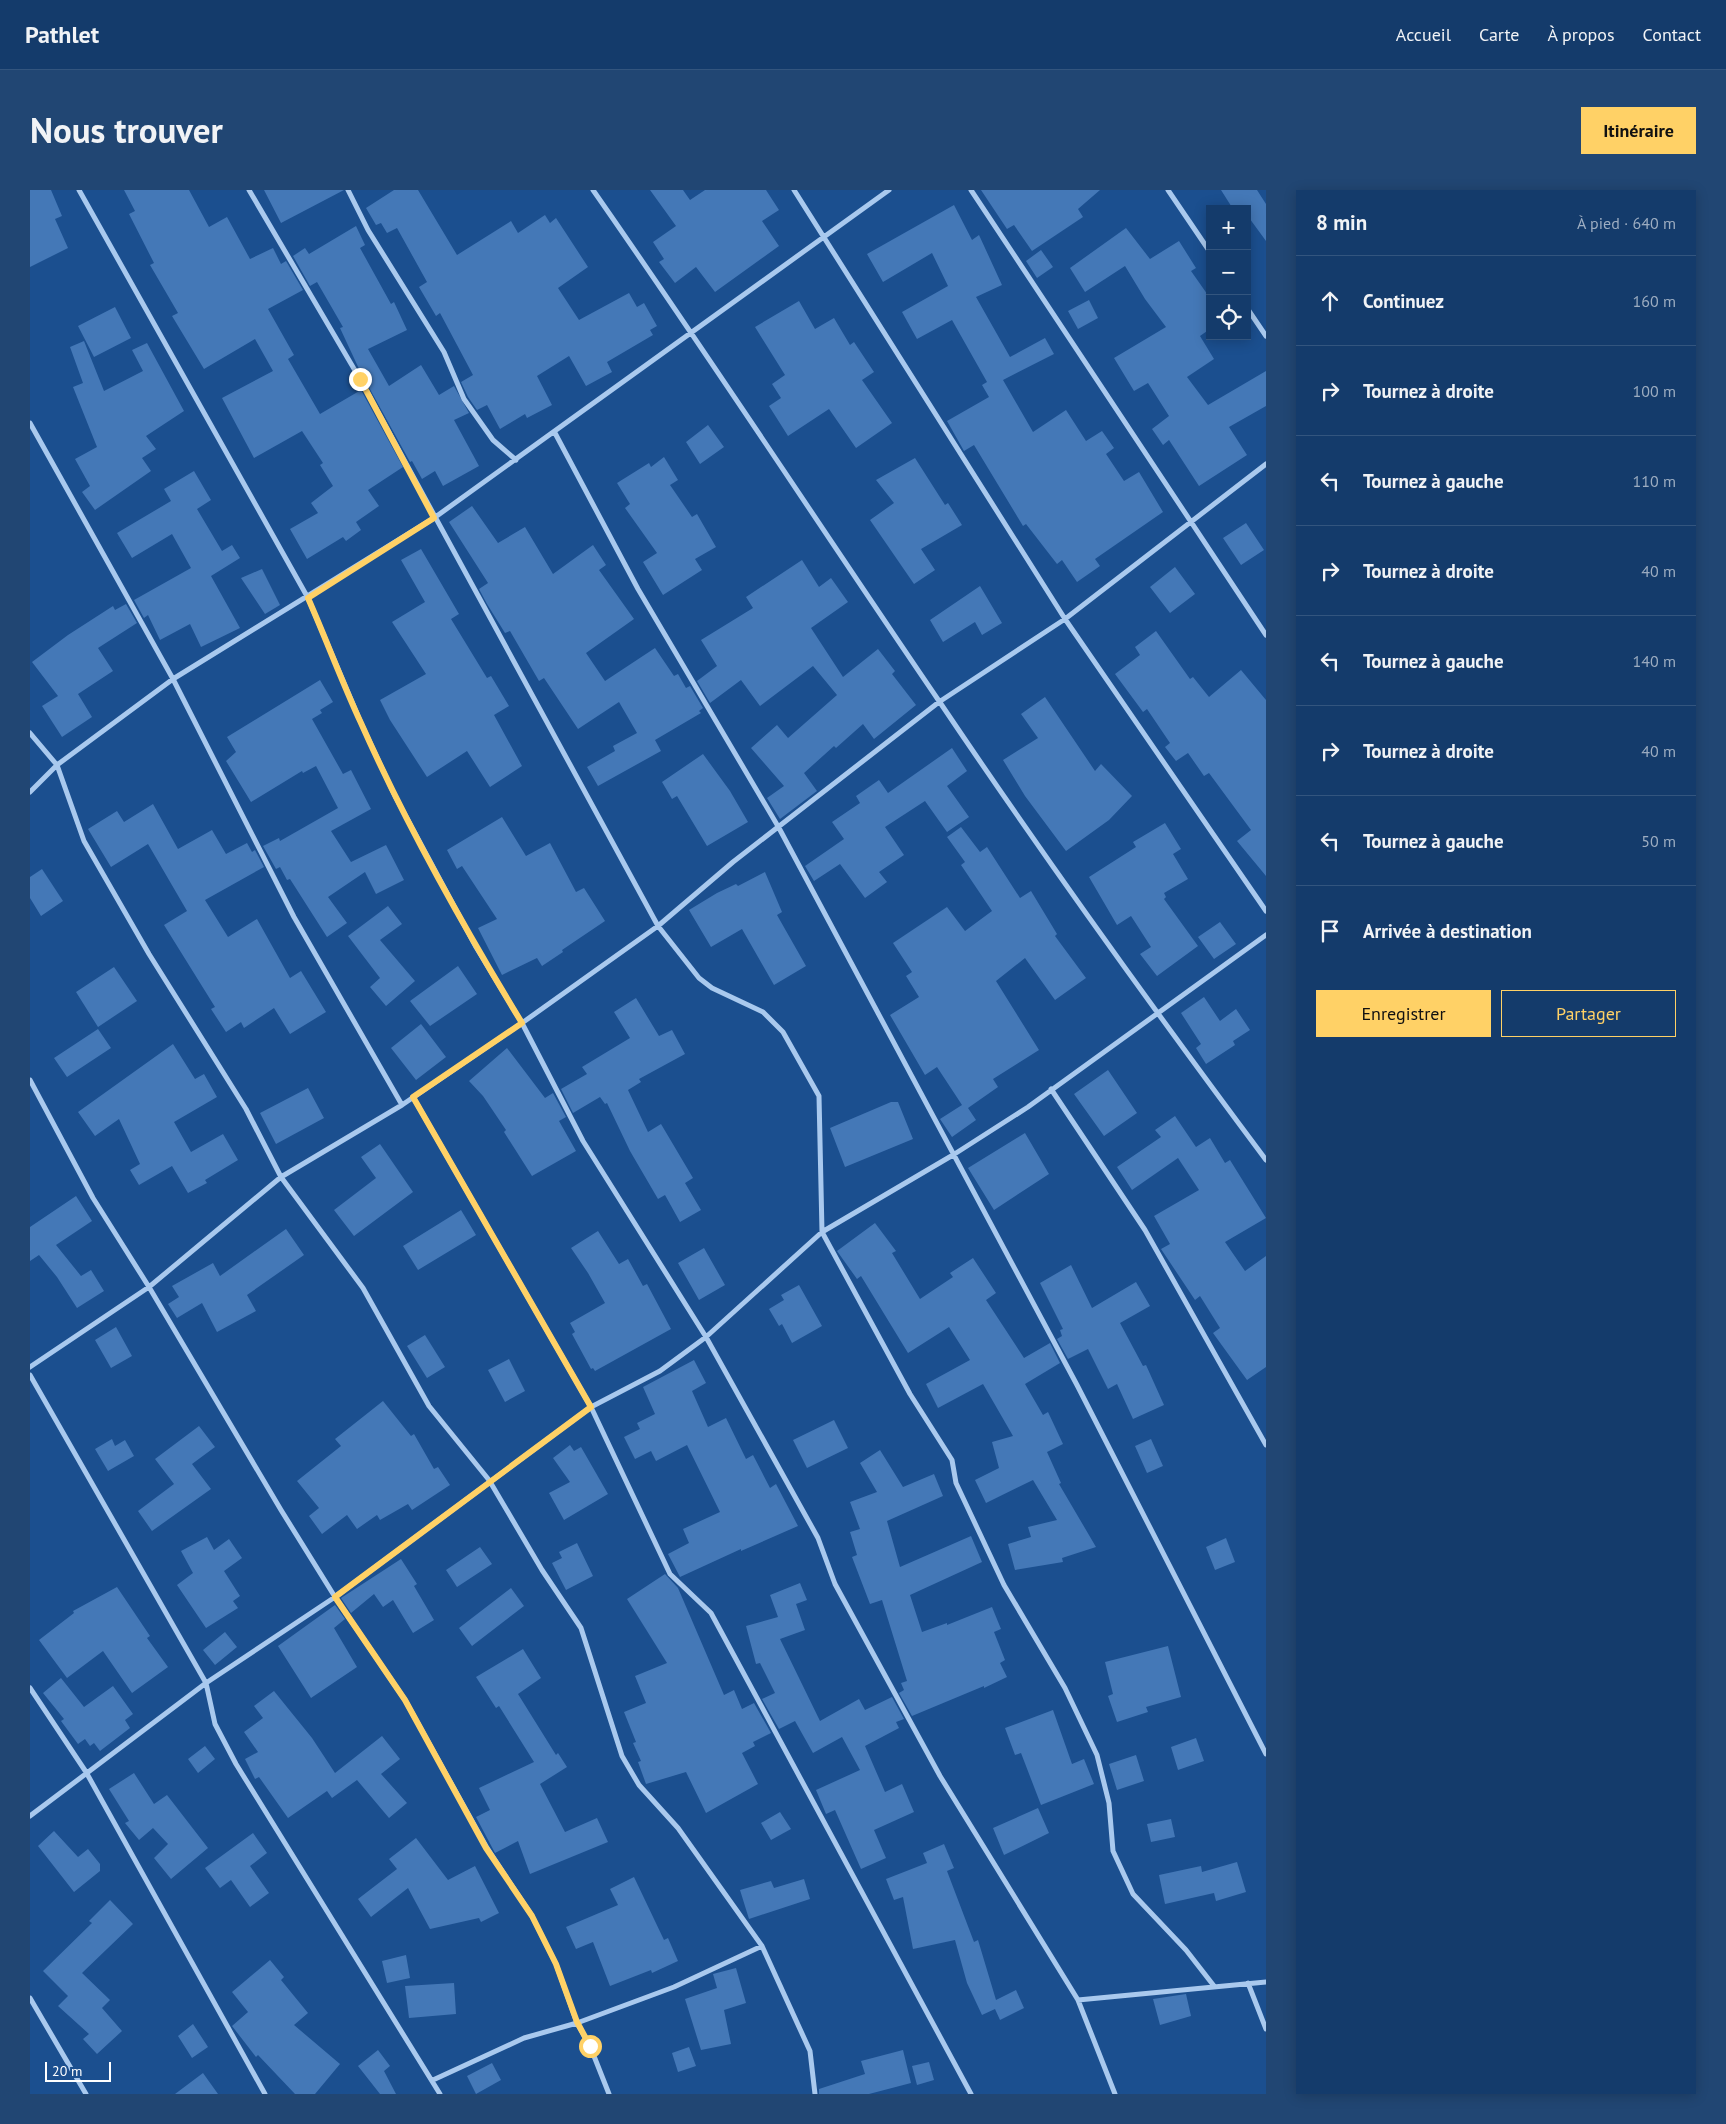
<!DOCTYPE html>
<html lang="fr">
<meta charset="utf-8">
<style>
:root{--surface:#143b6b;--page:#214673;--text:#f1f3f6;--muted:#9dadc1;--line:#33557e;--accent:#ffd166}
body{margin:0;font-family:"PT Sans",sans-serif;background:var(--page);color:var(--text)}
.controls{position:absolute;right:15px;top:15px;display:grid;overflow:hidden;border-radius:0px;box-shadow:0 2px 12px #0003}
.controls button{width:45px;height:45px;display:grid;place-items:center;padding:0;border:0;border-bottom:1px solid var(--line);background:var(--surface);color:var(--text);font:25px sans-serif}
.scale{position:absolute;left:15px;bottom:12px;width:66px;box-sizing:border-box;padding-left:5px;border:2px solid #fff;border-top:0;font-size:14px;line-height:18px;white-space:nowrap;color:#fff;-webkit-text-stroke:4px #1b4f8f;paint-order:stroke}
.stop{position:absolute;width:15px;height:15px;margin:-11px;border:4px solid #ffd166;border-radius:50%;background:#fff}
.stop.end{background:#ffd166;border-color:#fff;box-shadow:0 1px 5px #0008}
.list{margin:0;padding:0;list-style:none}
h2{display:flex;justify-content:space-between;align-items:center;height:65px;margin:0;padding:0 20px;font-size:21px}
h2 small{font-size:16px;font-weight:400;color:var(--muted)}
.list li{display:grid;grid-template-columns:32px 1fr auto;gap:15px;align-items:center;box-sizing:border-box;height:90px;padding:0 20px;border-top:1px solid var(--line)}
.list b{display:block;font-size:19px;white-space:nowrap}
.list em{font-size:16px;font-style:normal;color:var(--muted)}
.actions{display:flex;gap:10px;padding:15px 20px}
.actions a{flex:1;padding:11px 0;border:1px solid var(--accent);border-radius:0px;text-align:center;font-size:18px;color:var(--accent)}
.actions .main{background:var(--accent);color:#111}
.icon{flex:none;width:28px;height:28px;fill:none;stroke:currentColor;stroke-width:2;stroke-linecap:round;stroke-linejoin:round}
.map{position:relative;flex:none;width:1236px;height:1904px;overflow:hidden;border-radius:0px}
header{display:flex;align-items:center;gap:30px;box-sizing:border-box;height:70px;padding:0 25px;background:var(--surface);border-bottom:1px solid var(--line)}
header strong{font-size:24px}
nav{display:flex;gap:28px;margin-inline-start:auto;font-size:18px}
.intro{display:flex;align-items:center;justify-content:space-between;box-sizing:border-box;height:120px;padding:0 30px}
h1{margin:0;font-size:35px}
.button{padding:12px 22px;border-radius:0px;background:var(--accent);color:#111;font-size:18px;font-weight:700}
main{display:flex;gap:30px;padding:0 30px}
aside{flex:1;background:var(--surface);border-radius:0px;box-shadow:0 2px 12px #0003}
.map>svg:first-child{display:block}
.building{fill:#4478b7}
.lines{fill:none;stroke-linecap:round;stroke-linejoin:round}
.minor{stroke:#a9c9ee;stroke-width:5}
.route{stroke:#ffd166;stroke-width:6}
</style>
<header>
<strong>Pathlet</strong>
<nav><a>Accueil</a><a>Carte</a><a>À propos</a><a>Contact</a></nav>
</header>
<div class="intro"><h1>Nous trouver</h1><a class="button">Itinéraire</a></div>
<main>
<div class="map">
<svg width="1236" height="1904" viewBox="0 0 1236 1904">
<rect width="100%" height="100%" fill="#1b4f8f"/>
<!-- building -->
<path class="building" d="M0,0H21L32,26L25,29L38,58L0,77Z
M94,0H159L179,37L197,27L220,69L243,58L251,74L256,71L273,100L238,119L264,165L258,169L290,224L331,200L373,277L338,300L349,316L326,332L331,340L316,351L313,347L277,369L260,339L288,323L281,313L303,296L290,275L293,273L272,241L224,268L192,208L243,181L225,149L174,179L142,126L148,123L120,75L124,73L99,24L105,21Z
M234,0H314L251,33Z
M364,0H388L427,65L481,31L488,43L515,25L520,33L526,28L558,77L528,98L549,130L599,103L607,117L614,113L627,136L620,140L623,145L577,172L582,182L556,196L539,166L507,186L522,215L497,228L495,224L470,239L457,215L447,220L438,207L431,192L443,185L410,123L406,126L389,97L397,92L367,38L357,43L351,33L346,35L336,18Z
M620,0H653L660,10L675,0H736L749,20L732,31L749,56L685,102L666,77L645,93L629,72L634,69L623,52L646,36Z
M951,0H1070L1048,19L1053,27L1002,61L984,35L977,39Z
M1191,0H1227L1236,14V51L1217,25V19H1203Z
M924,15L942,50L949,45L972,95L946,107L980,167L1015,148L1024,164L973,190L1003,242L1036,220L1056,251L1072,241L1084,258L1076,264L1094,291L1109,282L1133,322L1065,369L1070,376L1047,392L1032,370L1027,374L996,334L993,336L944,255L934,261L917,231L959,207L952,195L957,192L922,130L887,149L872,122L918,96L902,63L853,92L837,64Z
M326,36L335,55L330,58L361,114L364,112L377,140L338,159L359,196L391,175L409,205L424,196L439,223L424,230L449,276L413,296L405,281L392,289L382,271L380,272L330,181L310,138L313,137L287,92L280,96L263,66L275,58L279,64Z
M1096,38L1120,69L1149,51L1166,78L1161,81L1180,108V139L1170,146L1184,169L1157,187L1178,215L1236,181V216L1199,237L1217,265L1169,296L1139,250L1133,255L1122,239L1139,226L1118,193L1104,201L1084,168L1136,137L1115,109L1095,76L1055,102L1040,78Z
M1011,60L1023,77L1007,88L996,71Z
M1059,110L1068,128L1048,139L1038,121Z
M769,111L785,139L804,128L820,155L824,152L844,182L832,190L862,233L826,258L799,219L758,246L739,216L751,208L742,194L755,185L725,137Z
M85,117L101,148L64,167L48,136Z
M54,151L74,201L113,181L102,160L117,153L154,221L116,246L126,259L112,268L121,281L65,320L52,302L60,296L45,269L67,257L43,197L53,193L40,157Z
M678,235L694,257L670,274L656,252Z
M634,267L648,290L640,295L662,327L667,324L686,357L665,369L672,380L633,405L613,372L627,363L595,318L600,314L587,293L619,273L621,277Z
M885,268L915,315L918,313L932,335L891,359L905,380L884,394L840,330L864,313L846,290Z
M164,281L181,310L167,319L192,361L202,355L210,368L181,386L210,438L171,457L160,434L130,450L118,425L114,428L104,410L161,378L142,344L102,368L87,343L141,311L134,299Z
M442,316L468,353L495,337L523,384L563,355L576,375L569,380L604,429L556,463L575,491L625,458L644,486L648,484L656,498L660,496L673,518L669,521L671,523L625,550L631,561L568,596L557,577L585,561L583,556L607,543L589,512L548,539L514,488L509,491L480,441L475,443L457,414L449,399L458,393L419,332Z
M1216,333L1234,360L1211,375L1193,348Z
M391,359L429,424L421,429L457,488L461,486L479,516L464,525L492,576L460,597L437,561L397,587L360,530L350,510L396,484L362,432L395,412L371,370Z
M772,370L789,397L801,388L818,412L781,438L813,487L848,459L865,481L862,484L886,515L844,549L833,534L806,558L804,556L774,583L787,601L750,629L737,608L754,596L721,558L747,535L758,548L807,505L783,476L730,516L711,490L680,513L667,491L687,476L671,450L723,418L716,407Z
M1145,377L1165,404L1140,423L1120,397Z
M232,379L250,415L235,424L211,388Z
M950,396L972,433L952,445L945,432L913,452L900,430Z
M96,414L107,433L68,458L83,481L48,504L62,527L32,547L12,516L28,506L2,472L38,445L83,416L85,420Z
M1126,441L1160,489L1163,487L1179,507L1211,480L1236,510V686L1207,651L1221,640L1179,583L1174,586L1158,563L1146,571L1135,557L1140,553L1117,519L1113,522L1085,484L1110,465L1105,457Z
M290,490L303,512L290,520L292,523L282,529L313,584L321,580L341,619L301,641L321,672L356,655L374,690L346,704L335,682L298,707L317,733L297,747L260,689L257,690L250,677L246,679L233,656L249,648L250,651L308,618L286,576L273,583L272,581L221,612L196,571L206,562L197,547Z
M1015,507L1065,581L1071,574L1102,606L1079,630L1036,661L995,606L973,570L1008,548L991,524Z
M922,558L937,581L917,596L939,627L917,642L895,611L855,637L874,665L849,682L857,692L835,708L810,674L784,691L775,676L814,649L802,632L830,613L826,606L849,590L858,603Z
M673,564L700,601L718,632L677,656L647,606L642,609L632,592Z
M123,614L148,659L182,640L196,664L217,653L222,662L225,660L234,677L175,710L198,747L227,729L260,788L271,781L296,822L260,844L244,818L214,838L211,832L196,842L181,819L185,817L134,735L157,721L118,654L81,677L58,639L87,621L94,632Z
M472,627L496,666L520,653L546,702L554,698L575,731L532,760L533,762L512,776L507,768L472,785L448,738L467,729L432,676L427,679L417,660Z
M1135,633L1151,659L1143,664L1158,689L1134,703L1136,707L1134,709L1168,756L1127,786L1110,764L1121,757L1101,726L1087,735L1059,687L1106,657L1103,652Z
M931,637L950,662L957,657L990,708L1001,701L1027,744L1025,746L1056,788L1025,810L995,768L966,791L1009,860L963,889L968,897L938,918L946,930L922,947L910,929L932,915L907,877L895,885L860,825L889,807L876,786L882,782L863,753L917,717L935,741L962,721L931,675L935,672L917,647Z
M12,679L33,711L11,726L0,708V687Z
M735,682L752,722L747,725L776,776L744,795L712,739L681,757L659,720L687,703L706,694L708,696Z
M358,716L372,734L350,750L385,791L356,816L340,797L350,788L318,746Z
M1190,732L1206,754L1184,769L1168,747Z
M428,776L447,804L400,836L380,811Z
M84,777L107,811L68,837L46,802Z
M1174,807L1190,831L1206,819L1220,840L1203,851L1205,855L1176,874L1166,858L1171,854L1151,823Z
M606,808L629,846L642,840L655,864L609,889L611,892L598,900L618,942L631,934L663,988L655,993L671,1020L650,1032L635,1005L628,1009L600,961L577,913L575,914L570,907L543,923L531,899L557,884L552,877L600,848L584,822Z
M391,834L416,867L386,890L361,858Z
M68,839L81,858L37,887L24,868Z
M143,854L165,889L174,884L187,907L144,932L161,962L193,944L208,970L175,990L177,993L158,1003L142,976L109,995L100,980L110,974L89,929L65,946L48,922Z
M477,858L515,908L523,903L536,927L529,931L546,961L502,986L474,942L476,940L453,906L439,891Z
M1078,880L1107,923L1074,946L1044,904Z
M278,898L294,928L246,954L230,923Z
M861,912H868L883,949L815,977L800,938Z
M1145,926L1166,957L1180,948L1195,973L1200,970L1236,1028L1195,1052L1215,1081L1236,1066V1177L1217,1190L1183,1143L1190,1138L1170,1106L1165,1110L1131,1059L1140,1054L1124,1026L1169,1000L1148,968L1102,1000L1087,977L1131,947L1125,940Z
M995,943L1019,984L964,1020L938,978Z
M350,954L383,1002L324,1046L304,1020L346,988L331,967Z
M46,1006L62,1031L26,1055L51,1086L61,1080L74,1101L47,1118L27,1087L9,1065L0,1071V1037Z
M431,1020L446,1045L388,1080L373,1056Z
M845,1033L866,1061L862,1063L890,1109L923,1087L920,1083L943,1068L966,1103L956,1110L994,1168L1020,1153L1030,1173L995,1194L1013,1225L1018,1222L1033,1254L1017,1262L1031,1293L1029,1294L1066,1357L1032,1368L1033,1372L985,1380L978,1354L1001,1347L998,1337L1027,1330L1003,1290L956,1313L945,1290L969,1278L962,1252L983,1246L953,1194L908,1218L896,1194L940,1170L919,1137L878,1163L831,1086L827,1089L807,1061Z
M256,1039L274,1065L217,1105L226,1121L187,1142L172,1113L147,1128L138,1114L149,1107L142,1096L183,1073L190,1086Z
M568,1041L589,1074L598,1069L613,1096L617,1094L641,1139L565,1181L563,1178L561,1179L542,1144L545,1142L540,1133L575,1113L558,1083L541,1058Z
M674,1058L695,1095L669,1110L648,1073Z
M1041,1075L1062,1118L1106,1092L1120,1116L1090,1133L1113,1176L1116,1175L1134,1215L1103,1229L1087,1194L1078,1199L1058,1159L1038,1169L1027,1149L1032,1146L1030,1140L1033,1139L1010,1093Z
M769,1095L792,1136L762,1153L752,1134L749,1136L739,1119L754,1110L751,1105Z
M86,1137L102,1166L81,1178L65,1150Z
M395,1145L415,1177L397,1188L377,1156Z
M479,1169L495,1201L475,1212L458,1180Z
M664,1170L676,1193L662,1201L678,1237L696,1228L716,1269L723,1265L740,1298L746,1294L768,1336L711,1361V1359L650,1387L638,1364L659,1353L653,1339L690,1322L657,1255L626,1271L621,1261L605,1269L594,1247L610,1239L607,1233L625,1224L613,1197Z
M353,1211L381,1246L384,1244L404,1279L408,1277L420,1295L382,1320L378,1314L350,1330L347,1325L327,1339L317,1325L292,1344L279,1326L289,1318L267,1291L311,1256L305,1249Z
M804,1230L818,1258L777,1278L763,1250Z
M169,1236L185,1257L162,1274L181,1299L122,1341L108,1321L144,1294L125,1269Z
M82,1249L85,1256L95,1250L104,1266L78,1281L65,1259Z
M1121,1249L1133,1276L1117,1283L1105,1256Z
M540,1255L544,1261L551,1257L578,1304L534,1330L519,1303L540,1292L523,1268Z
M850,1260L873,1297L904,1284L913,1306L857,1331L870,1377L941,1346L952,1372L880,1405L892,1442L917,1433V1435L962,1417L971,1439L964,1442L975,1470L970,1473L977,1487L954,1498V1496L882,1526L869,1503L874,1500L871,1493L877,1491L852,1410L840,1414L822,1367L827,1365L820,1342L830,1339L820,1312L847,1302L830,1273Z
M177,1347L184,1360L199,1349L212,1368L194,1381L210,1406L203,1411L208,1418L176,1438L147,1395L163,1383L151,1361Z
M1196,1348L1205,1372L1185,1380L1176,1357Z
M547,1353L563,1386L536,1400L522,1373L532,1368L529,1362Z
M450,1357L462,1374L427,1397L416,1380Z
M371,1369L387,1394L384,1396L404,1430L383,1443L363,1410L353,1417L344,1404L321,1423L311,1408Z
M635,1384L648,1398L694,1505L704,1500L712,1519L724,1513L741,1543L723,1552L725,1556L712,1563L728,1594L676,1623L656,1582L616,1594L608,1572L611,1571L603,1553L606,1552L594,1522L616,1513L605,1486L637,1473L597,1409Z
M770,1393L777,1410L766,1414L775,1440L750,1449L790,1531L829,1509L835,1520L862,1507L874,1529L866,1532L869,1538L835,1556L855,1602L872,1594L884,1622L844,1640L856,1668L831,1679L805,1620L796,1624L786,1600L830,1580L812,1547L783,1563L765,1531L749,1539L732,1509L745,1503L730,1473L726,1474L716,1436L748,1427L740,1405Z
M87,1397L120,1446L117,1448L138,1477L102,1503L73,1461L37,1488L9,1450L44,1423L43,1421Z
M481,1398L494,1416L442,1456L429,1438Z
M305,1415L315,1429L304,1438L327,1477L281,1508L248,1456Z
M195,1442L207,1457L185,1475L173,1460Z
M1138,1456L1151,1507L1116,1517L1118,1522L1087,1532L1078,1506L1083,1504L1075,1472Z
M493,1459L511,1488L488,1504L526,1565L528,1563L537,1577L510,1594L535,1642L567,1628L578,1652L500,1684L488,1651L465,1663L446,1627L460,1620L449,1598L504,1572L469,1516L466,1518L446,1487Z
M31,1488L54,1517L83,1496L103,1524L95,1530L100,1538L70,1561L64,1553L60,1556L55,1549L48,1554L31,1531L34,1529L13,1503Z
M244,1501L282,1548L305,1583L352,1546L370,1569L351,1584L377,1613L359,1628L327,1590L302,1608L297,1601L258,1628L229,1587L225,1589L215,1569L228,1562L214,1542L233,1528L224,1516Z
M1023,1520L1042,1574L1054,1569L1064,1594L1011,1615L991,1563L985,1565L975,1538Z
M1166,1548L1174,1571L1148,1580L1141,1557Z
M175,1556L185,1569L168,1583L158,1569Z
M1106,1565L1114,1591L1087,1600L1079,1574Z
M104,1583L124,1614L137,1605L178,1658L141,1689L124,1668L138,1654L123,1638L109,1650L95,1633L99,1631L79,1599Z
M1008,1618L1019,1643L974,1665L963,1638Z
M750,1622L761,1639L741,1650L731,1633Z
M1141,1629L1145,1647L1121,1652L1117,1634Z
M24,1641L48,1667L58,1659L70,1674V1681L44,1702L8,1656Z
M223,1643L237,1663L220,1676L239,1703L220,1717L201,1690L190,1698L175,1678Z
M386,1648L418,1690L445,1676L469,1723L451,1732L449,1728L400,1739L378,1698L341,1727L328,1709L367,1679L359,1669Z
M914,1654L924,1678L917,1681L944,1752L948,1750L966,1810L986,1800L994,1818L970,1830L965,1819L952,1825L937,1793L925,1750L883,1759L873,1707L864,1710L856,1689L897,1673L893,1663Z
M1207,1672L1216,1702L1186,1711L1184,1703L1135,1714L1129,1685L1171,1676L1172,1682Z
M604,1687L634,1750L638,1748L648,1771L622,1783L621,1780L580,1796L563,1752L546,1759L536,1737L588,1715L580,1699Z
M774,1689L780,1709L719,1729L710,1700L741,1691L744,1698Z
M80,1710L103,1734L52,1783L80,1810L72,1818L92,1841L67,1864L53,1849L59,1844L28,1816L38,1806L13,1781L62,1733L59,1731Z
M376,1765L380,1788L357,1793L352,1771Z
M240,1770L254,1787L251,1790L278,1823L264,1835L310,1874L285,1904H265L228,1865L226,1867L202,1836L218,1822L202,1802Z
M706,1778L716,1813L694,1820L701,1854L671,1860L655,1809L687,1798L683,1784Z
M424,1793L426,1824L379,1828L375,1796Z
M1156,1804L1161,1826L1130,1835L1123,1809Z
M163,1834L178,1857L162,1868L148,1846Z
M659,1857L666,1876L648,1882L642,1863Z
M348,1860L360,1876L354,1881L366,1904H350L328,1876Z
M873,1860L881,1893L839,1904H789V1899L835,1884L831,1871Z
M899,1872L904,1890L887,1895L882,1876Z
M462,1873L471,1890L446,1904L437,1886Z
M173,1883L188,1904H145Z"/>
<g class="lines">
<!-- minor -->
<path class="minor" d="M49,0L278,408L331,533L365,606L446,757L492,833L553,951L676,1147L788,1348L805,1394L910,1586L1048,1810L1085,1904
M219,0L330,189L628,736L669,788L682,798L733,822L753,842L789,906L792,1042L880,1204L922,1270L926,1293L974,1395L1035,1498L1067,1565L1079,1613L1083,1661L1103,1704L1156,1760L1184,1796
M318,0L338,40L414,162L434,209L463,250L486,270
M563,0C681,169 793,341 909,511C1014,667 1124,820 1236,970
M764,0L1035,429L1236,721
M941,0L1236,445
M1138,0L1180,62
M1217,118L1236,146
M0,233L143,489L264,727L372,915
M525,243L608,399L749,638L1047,1195L1236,1564
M0,543L27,575L54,651L119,764L216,919L251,987L333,1098L399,1216L459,1290L512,1380L551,1438L592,1566L609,1595L648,1638L732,1756L780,1861L785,1904
M0,602L27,575L143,489L404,328L859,0
M0,890L63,1008L119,1097L251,1320L305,1407L375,1510L457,1658L502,1726L526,1774L547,1833L560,1856L579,1904
M1021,899L1115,1040L1236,1255
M383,907L561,1217L640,1384L681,1423L941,1904
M0,1177L119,1097L251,987L372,915L492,833L628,736L703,672L909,512L1035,429L1236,274
M0,1185L176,1493L185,1534L206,1574L410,1904
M0,1498L56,1582L235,1904
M0,1626L176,1493L305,1407L561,1217L630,1181L676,1147L792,1042L923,965L998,917L1236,745
M1218,1793L1236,1839
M0,1808L56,1904
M1048,1810L1236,1792
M403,1890L494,1848L547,1833L644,1797L732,1756"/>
</g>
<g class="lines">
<!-- route -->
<path class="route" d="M330,189L404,328L278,408C296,449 312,492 331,533C377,637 433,736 492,833L383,907L561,1217L305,1407L375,1510L456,1658L502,1726L526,1774L547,1832L560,1856"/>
</g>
</svg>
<div class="controls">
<button>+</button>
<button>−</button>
<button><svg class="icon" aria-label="locate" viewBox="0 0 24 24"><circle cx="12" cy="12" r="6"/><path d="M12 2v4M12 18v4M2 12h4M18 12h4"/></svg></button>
</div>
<div class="scale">20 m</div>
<div class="stop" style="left:560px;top:1856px"></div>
<div class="stop end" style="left:330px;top:189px"></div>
</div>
<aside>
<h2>8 min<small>À pied · 640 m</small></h2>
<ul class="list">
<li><svg class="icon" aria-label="ahead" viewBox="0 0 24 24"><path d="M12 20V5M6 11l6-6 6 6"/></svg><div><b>Continuez</b></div><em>160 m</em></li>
<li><svg class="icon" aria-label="right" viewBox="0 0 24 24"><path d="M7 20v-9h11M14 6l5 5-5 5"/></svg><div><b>Tournez à droite</b></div><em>100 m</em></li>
<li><svg class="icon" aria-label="left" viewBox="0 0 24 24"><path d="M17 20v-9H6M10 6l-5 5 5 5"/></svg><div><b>Tournez à gauche</b></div><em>110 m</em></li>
<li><svg class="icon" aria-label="right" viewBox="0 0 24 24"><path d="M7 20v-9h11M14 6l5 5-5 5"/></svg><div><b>Tournez à droite</b></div><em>40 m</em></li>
<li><svg class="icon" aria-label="left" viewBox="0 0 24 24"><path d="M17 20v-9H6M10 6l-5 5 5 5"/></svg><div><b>Tournez à gauche</b></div><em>140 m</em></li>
<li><svg class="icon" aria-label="right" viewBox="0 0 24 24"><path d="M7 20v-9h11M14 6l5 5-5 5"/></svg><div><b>Tournez à droite</b></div><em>40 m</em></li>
<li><svg class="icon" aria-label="left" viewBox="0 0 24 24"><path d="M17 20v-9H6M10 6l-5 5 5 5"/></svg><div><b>Tournez à gauche</b></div><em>50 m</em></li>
<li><svg class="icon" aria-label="arrive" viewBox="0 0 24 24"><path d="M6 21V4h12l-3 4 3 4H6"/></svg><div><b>Arrivée à destination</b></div></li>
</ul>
<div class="actions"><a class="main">Enregistrer</a><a>Partager</a></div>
</aside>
</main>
